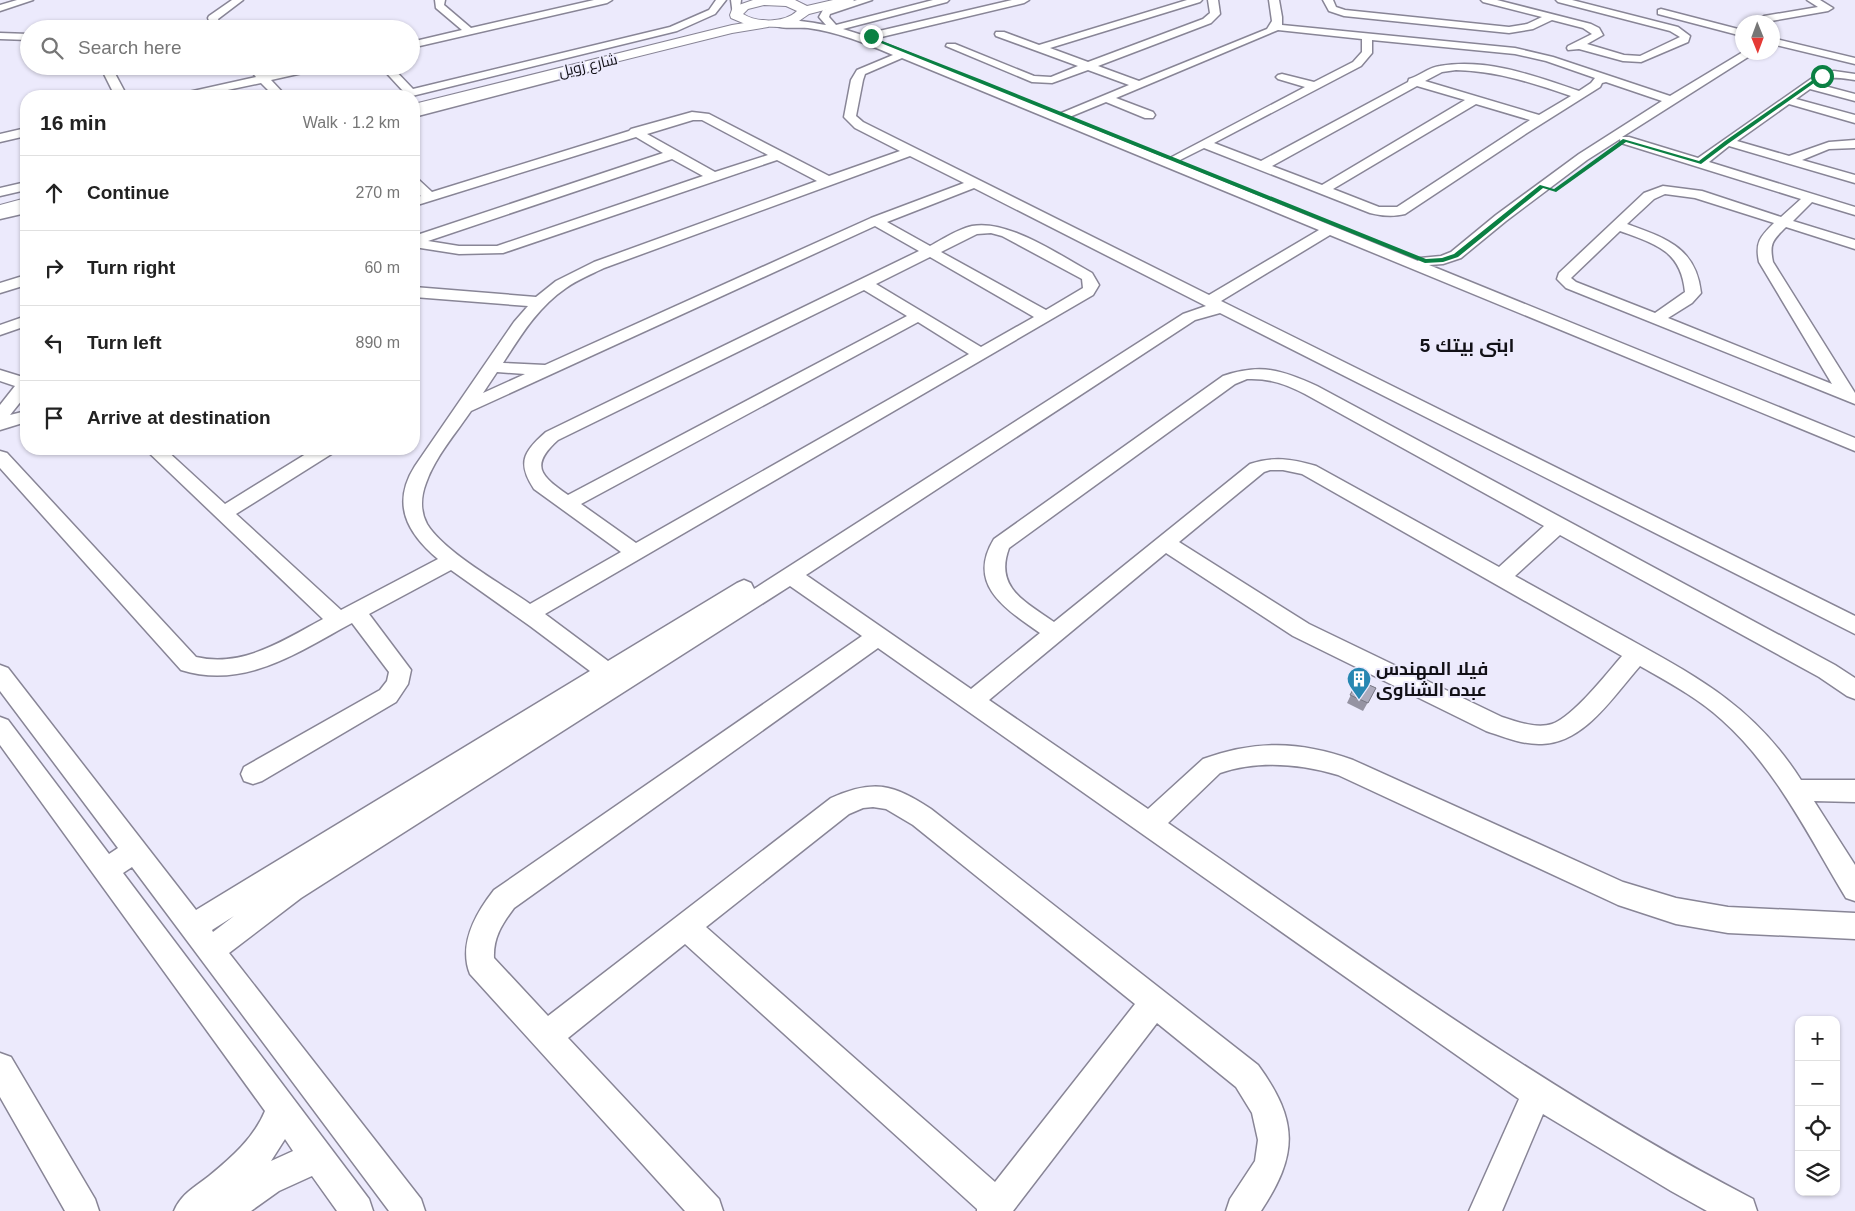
<!DOCTYPE html>
<meta charset="utf-8">
<style>
:root{--surface:#fff;--page:#f2f2f2;--text:#222;--muted:#767676;--line:#e0e0e0}
body{margin:0;font-family:Helvetica,Cairo,sans-serif;background:var(--page);color:var(--text)}
.controls{position:absolute;right:15px;bottom:15px;display:grid;overflow:hidden;border-radius:10px;box-shadow:0 1px 4px #0004}
.controls button{width:45px;height:45px;display:grid;place-items:center;padding:0;border:0;border-bottom:1px solid var(--line);background:var(--surface);color:var(--text);font:25px sans-serif}
.compass{position:absolute;left:1735px;top:15px;width:45px;height:45px;border-radius:50%;background:var(--surface);box-shadow:0 1px 4px #0004;rotate:179deg}
.stop{position:absolute;width:15px;height:15px;margin:-11px;border:4px solid #0b8043;border-radius:50%;background:#fff}
.stop.end{background:#0b8043;border-color:#fff;box-shadow:0 1px 5px #0008}
.list{margin:0;padding:0;list-style:none}
h2{display:flex;justify-content:space-between;align-items:center;height:65px;margin:0;padding:0 20px;font-size:21px}
h2 small{font-size:16px;font-weight:400;color:var(--muted)}
.list li{display:grid;grid-template-columns:32px 1fr auto;gap:15px;align-items:center;box-sizing:border-box;height:75px;padding:0 20px;border-top:1px solid var(--line)}
.list b{display:block;font-size:19px;white-space:nowrap}
.list em{font-size:16px;font-style:normal;color:var(--muted)}
.icon{flex:none;width:28px;height:28px;fill:none;stroke:currentColor;stroke-width:2;stroke-linecap:round;stroke-linejoin:round}
.map{position:relative;flex:none;width:1855px;height:1211px;overflow:hidden}
.search{position:absolute;background:var(--surface);box-shadow:0 1px 4px #0004;left:20px;top:20px;width:400px;height:55px;display:flex;align-items:center;gap:12px;box-sizing:border-box;padding:0 18px;border-radius:28px;color:var(--muted);font-size:19px}
.panel{position:absolute;background:var(--surface);box-shadow:0 1px 4px #0004;left:20px;top:90px;width:400px;height:365px;border-radius:20px}
.map>svg:first-child{display:block}
.lines{fill:none;stroke-linecap:round;stroke-linejoin:round}
.minor-casing{stroke:#888596;stroke-width:3}
.major-casing{stroke:#888596;stroke-width:2}
.highway-casing{stroke:#888596;stroke-width:2}
.minor{fill:#fff;fill-rule:evenodd}
.major{fill:#fff;fill-rule:evenodd}
.highway{fill:#fff;fill-rule:evenodd}
.wall{fill:#9593a2}
.building{fill:#adabbc;stroke:#797884}
.route{fill:#0b8043}
.labels{text-anchor:middle;dominant-baseline:central;stroke-width:4;stroke-linejoin:round;paint-order:stroke}
.far-street-label{font-size:15px;fill:#121117;stroke:#eceafc}
.poi-label{font-size:18px;font-weight:bold;fill:#121117;stroke:#eceafc;text-anchor:start}
.far-district-label{font-size:19px;font-weight:bold;fill:#121117;stroke:#eceafc}
</style>
<div class="map">
<svg width="1855" height="1211" viewBox="0 0 1855 1211">
<rect width="100%" height="100%" fill="#eceafc"/>
<g class="lines">
<defs>
<path id="minor" d="M17,0H33L0,11V5Z
M232,0H243L218,19L222,29H212L208,18L209,16Z
M435,0H445L444,5L471,28L594,0H612L607,3L411,48V42L462,30L436,8Z
M716,0H726L715,14L677,31L412,96H392L394,94L403,91L380,66H391L413,89L670,27L709,10Z
M731,0H741L739,15H733Z
M857,0H872L830,14L829,17L836,25L933,0H949L947,2L843,29L862,35L1012,0H1029L1024,3L873,39L1059,114L1129,85L1088,70L1052,83L1032,82L946,46L947,44H955L1034,76L1051,77L1078,66L996,36L995,34L996,32H1004L1039,45L1187,0H1202L1200,2L1050,48L1088,62L1203,19L1210,13L1208,0H1218L1220,14L1211,23L1098,66L1139,81L1267,29L1272,21L1269,0H1279L1282,17V25L1515,48L1553,57L1670,96L1743,52H1756L1622,137H1629L1698,158L1818,74L1834,71L1855,74V80C1840,78 1830,75 1817,84L1855,94V101L1810,89L1796,99L1855,115V123L1789,104L1737,141L1789,156L1829,142L1855,140V148L1829,149L1802,160L1855,175V183L1729,146L1709,162L1855,207V215L1812,202L1793,221L1855,240V249L1786,227C1773,240 1769,243 1773,262L1855,393V404L1566,288L1557,279L1559,273L1644,193L1663,186L1702,191L1781,217L1801,199L1621,143L1620,139L1587,160L1506,221L1461,258L1443,264L1429,265L1855,438V451L1330,235L1221,301L1855,616V634L1220,313L1195,320L806,575L971,689L1040,633C1006,609 966,585 994,539L1223,376C1261,363 1282,370 1317,386L1835,665L1855,678V699L1847,696L1819,677L1560,535L1515,576C1553,597 1591,618 1629,639C1701,679 1755,708 1801,780H1855V802L1814,801L1855,865V901L1846,898C1809,837 1776,768 1722,720C1698,698 1668,682 1640,666C1614,695 1585,743 1542,744C1523,745 1504,737 1486,731L1293,636L1166,553L989,700L1148,809L1203,759C1256,740 1300,741 1353,760L1623,882L1676,898L1728,907L1855,913V939L1728,933L1676,924L1618,905L1338,775C1300,764 1259,760 1220,773L1168,823C1359,954 1547,1092 1753,1199L1757,1211H1707L1671,1191L1543,1114L1502,1211H1469L1519,1099L878,648L514,908C502,924 493,938 494,958L548,1016L831,798C874,779 893,784 931,809L1258,1065C1299,1121 1298,1155 1261,1211H1226L1230,1199L1255,1161L1258,1140L1252,1113L1236,1087L1157,1023L1013,1211H977V1209L685,944L568,1038L719,1199L723,1211H685L470,974C458,944 476,913 494,890L862,636L790,586L301,898L229,953L421,1199L425,1211H389L132,867L123,873L369,1199L373,1211H337L312,1176L279,1191L251,1211H174C181,1194 195,1187 209,1176C231,1158 254,1138 265,1111L0,745V717L8,720L109,854L118,848L0,691V665L8,668L196,910L590,671L530,626L451,570L369,614L411,670L408,684L396,702L262,781L253,784L244,781L241,774L244,767L380,690L387,681L389,672L352,623C298,652 245,690 181,670L0,468V451L7,453L196,657C243,668 284,640 323,619L145,449H165L225,504L314,449H336L333,453L236,514L341,610L438,559C407,533 391,504 415,466L514,322L528,306L414,297V287L536,297L556,281L594,262L817,181L777,160L503,253L459,254L414,247V236L663,153L636,137L414,206V198L421,196L414,190V179L419,180L432,192L629,131L631,129L692,112L709,114L829,176L900,151L855,128L844,117L851,80L857,70L893,55C865,43 838,32 808,28C797,27 777,30 770,23C779,16 814,23 826,25L819,17L823,10ZM1278,30L1362,39V52L1353,62L1314,82L1282,74L1278,75L1276,77L1278,79L1305,87L1168,159L1067,118L1106,102L1145,118H1153L1155,115L1153,112L1116,98ZM1372,40L1515,54L1546,61L1595,78L1591,83L1579,91C1534,76 1488,58 1440,66C1429,67 1420,76 1409,79L1408,82L1261,161L1214,143L1361,66L1372,53ZM902,58L1319,230L1209,295L863,122L856,116L863,80L865,74ZM1456,70C1497,71 1533,83 1571,96L1539,115L1425,81L1442,72ZM1606,82L1662,101L1579,154L1496,215L1451,252L1441,256L1420,258L1418,261L1176,162L1204,148L1370,213C1382,216 1393,217 1405,214L1527,133L1600,87L1602,83ZM1417,86L1465,100L1322,185L1272,166ZM1476,104L1530,120L1397,207H1379L1333,189ZM693,120H702L768,155L715,172L647,134ZM910,156L964,183L871,218L545,365L503,363C521,335 538,307 566,288C577,280 592,274 604,268ZM672,159L703,176L497,246H459L428,241ZM974,188L1206,306L1183,314L754,589L751,583L744,580L737,583L608,661L545,614L1093,295L1099,285L1092,273C1061,256 1008,219 972,226C958,229 943,239 930,246L887,222ZM1665,194L1695,198L1774,223C1760,237 1755,242 1759,262L1832,384L1668,318L1692,303L1701,293C1696,247 1665,238 1627,224L1654,199ZM875,226L919,251L546,432C523,452 517,463 534,489L621,552L530,604C502,584 444,552 427,524C420,511 421,496 426,483C435,457 456,433 471,411ZM1620,231C1655,244 1681,250 1685,292L1655,313L1576,282L1571,278ZM991,233L1002,236L1082,279L1083,288L1046,310L941,252L977,234ZM930,257L1034,317L981,347L876,284ZM864,290L907,316L568,495C541,476 529,466 558,440ZM918,322L969,354L636,543L581,504ZM497,372L525,374L483,393ZM1247,379C1269,378 1286,384 1305,394L1544,526L1499,567L1316,466C1292,459 1274,456 1250,464L1054,622C1026,602 994,588 1009,548L1235,384ZM1270,470H1283L1302,474L1622,656C1607,673 1573,717 1552,724C1537,729 1517,722 1502,717L1309,624L1179,542L1264,472ZM873,807L886,809L913,825L1135,1004L995,1182L706,927L849,814L863,808ZM234,916L213,932L212,930ZM285,1139L293,1151L271,1161Z
M1323,0H1333L1336,7L1345,10L1509,27L1527,24L1542,17L1483,2L1481,0H1497L1591,24L1599,28L1603,35L1587,44L1624,55L1640,56L1680,37L1670,31L1558,2L1556,0H1572L1678,27L1690,36L1688,42L1641,62L1623,61L1579,49L1568,50L1567,48L1568,46L1592,34L1583,28L1552,20L1533,29L1509,33L1344,16L1329,11Z
M1807,0H1820L1833,8L1828,11L1765,22H1753L1764,16L1818,7Z
M1661,9L1742,30V36L1658,14V10Z
M0,33L29,34V40L0,39Z
M1772,38L1855,58V64L1772,44Z
M609,58L613,59L614,61L613,63L587,72L414,117V110L579,68Z
M100,66H111L127,96H115Z
M305,66H326L325,68L271,80L286,96H274L261,83L199,96H178L184,93L256,77L251,71L256,68L266,75Z
M26,128V136L0,142V134Z
M26,182V190L0,196V188Z
M26,205V213L0,219V211Z
M26,275V285L0,293V283Z
M26,316V326L0,335V325Z
M0,370L26,378V395L10,415L26,411V422L0,430V405L15,386L0,381Z
M0,1053L11,1057L95,1199L99,1211H65L0,1097Z"/>
<path id="major" d="M763,20L768,21L770,24L768,27L732,33L414,112V104L732,25Z
M26,198V208L0,215V205Z"/>
<path id="highway" d="M753,0H795L807,6L833,0H854L852,3L809,14L796,23L782,27L750,26L731,18L730,15L733,7ZM764,5L786,6L797,11C785,23 757,23 743,14L748,9Z"/>
</defs>
<!-- minor casing -->
<use href="#minor" class="minor-casing"/>
<!-- major casing -->
<use href="#major" class="major-casing"/>
<!-- highway casing -->
<use href="#highway" class="highway-casing"/>
<!-- minor -->
<use href="#minor" class="minor"/>
<!-- major -->
<use href="#major" class="major"/>
<!-- highway -->
<use href="#highway" class="highway"/>
</g>
<!-- wall -->
<path class="wall" d="M1358,680L1376,688L1363,711L1347,703Z"/>
<!-- building -->
<path class="building" d="M1358,680L1376,688L1368,703L1350,695Z"/>
<!-- route -->
<path class="route" d="M873,35L872,37L982,80L1426,259L1442,258L1454,254L1540,185L1554,189L1623,139L1699,161L1725,141L1820,75L1824,76L1729,143L1701,164L1626,142L1556,192L1543,188L1458,257L1443,262L1425,263L866,37Z"/>
<!-- icons -->
<defs>
<symbol id="building-pin" viewBox="-11 -11 22 30"><path d="M0 17L-7.5 6A9.5 9.5 0 1 1 7.5 6Z" fill="#2787b2" stroke="#eceafc"/><path d="M-4-6H4V6H1V3H-1V6H-4ZM-2.5-4.3h1.7v1.8h-1.7ZM.8-4.3h1.7v1.8H.8ZM-2.5-1h1.7V.8h-1.7ZM.8-1h1.7V.8H.8Z" fill="#fff"/></symbol>
</defs>
<g fill-rule="evenodd">
<use href="#building-pin" x="1345" y="665" width="28" height="38"/>
</g>
<g class="labels">
<!-- far-street labels -->
<g class="far-street-label">
<text transform="translate(588 65) rotate(-13)">شارع زويل</text>
</g>
<!-- poi labels -->
<g class="poi-label">
<text x="1376" y="669">فيلا المهندس<tspan x="1376" dy="21">عبده الشناوى</tspan></text>
</g>
<!-- far-district labels -->
<g class="far-district-label">
<text x="1467" y="345">ابنى بيتك 5</text>
</g>
</g>
</svg>
<div class="controls">
<button>+</button>
<button>−</button>
<button><svg class="icon" aria-label="locate" viewBox="0 0 24 24"><circle cx="12" cy="12" r="6"/><path d="M12 2v4M12 18v4M2 12h4M18 12h4"/></svg></button>
<button><svg class="icon" aria-label="layers" viewBox="0 0 24 24"><path d="M12 4l9 5-9 5-9-5zM3 14l9 5 9-5"/></svg></button>
</div>
<svg class="compass" viewBox="-18 -18 36 36"><path d="M0-13l5 13h-10z" fill="#e53935"/><path d="M0 13l5-13h-10z" fill="#767676"/></svg>
<div class="stop" style="left:1822px;top:76px"></div>
<div class="stop end" style="left:871px;top:36px"></div>
<div class="search"><svg class="icon" aria-label="search" viewBox="0 0 24 24"><circle cx="10" cy="10" r="6"/><path d="M15 15l6 6"/></svg>Search here</div>
<section class="panel">
<h2>16 min<small>Walk · 1.2 km</small></h2>
<ul class="list">
<li><svg class="icon" aria-label="ahead" viewBox="0 0 24 24"><path d="M12 20V5M6 11l6-6 6 6"/></svg><div><b>Continue</b></div><em>270 m</em></li>
<li><svg class="icon" aria-label="right" viewBox="0 0 24 24"><path d="M7 20v-9h11M14 6l5 5-5 5"/></svg><div><b>Turn right</b></div><em>60 m</em></li>
<li><svg class="icon" aria-label="left" viewBox="0 0 24 24"><path d="M17 20v-9H6M10 6l-5 5 5 5"/></svg><div><b>Turn left</b></div><em>890 m</em></li>
<li><svg class="icon" aria-label="arrive" viewBox="0 0 24 24"><path d="M6 21V4h12l-3 4 3 4H6"/></svg><div><b>Arrive at destination</b></div></li>
</ul>
</section>
</div>
